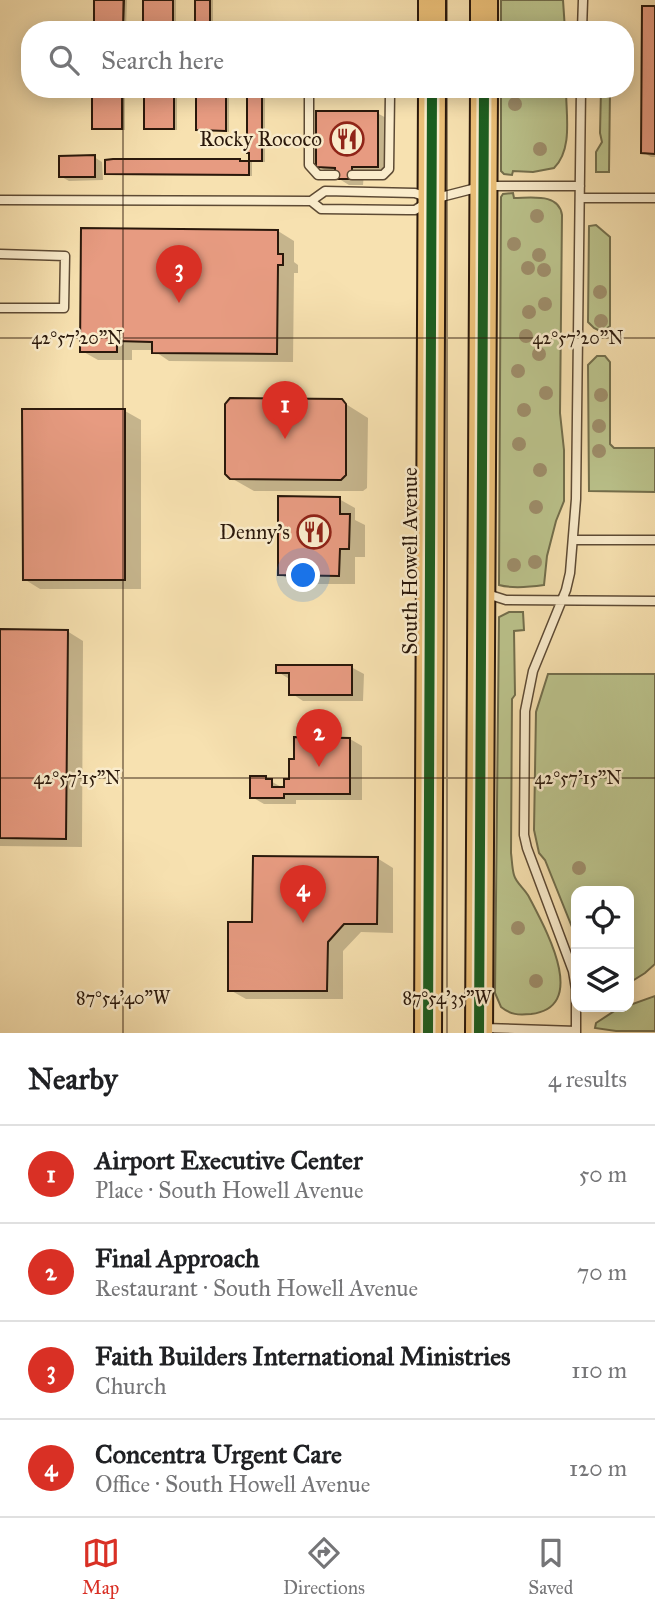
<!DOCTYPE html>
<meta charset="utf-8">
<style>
:root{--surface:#fff;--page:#f2f2f2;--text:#202124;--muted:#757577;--line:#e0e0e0;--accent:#d93025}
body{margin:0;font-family:"IM FELL Great Primer",serif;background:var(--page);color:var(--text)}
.controls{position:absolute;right:21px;bottom:21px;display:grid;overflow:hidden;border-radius:14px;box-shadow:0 4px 18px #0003}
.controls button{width:63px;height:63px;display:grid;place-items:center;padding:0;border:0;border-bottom:2px solid var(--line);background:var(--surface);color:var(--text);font:35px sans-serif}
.you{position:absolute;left:304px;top:576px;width:24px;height:24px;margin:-18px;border:5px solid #fff;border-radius:50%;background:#1a73e8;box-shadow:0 0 0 10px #1a73e833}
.badge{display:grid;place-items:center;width:46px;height:46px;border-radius:50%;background:var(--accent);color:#fff;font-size:23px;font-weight:700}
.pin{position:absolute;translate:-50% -58px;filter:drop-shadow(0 2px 4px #0008)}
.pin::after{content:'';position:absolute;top:37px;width:24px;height:21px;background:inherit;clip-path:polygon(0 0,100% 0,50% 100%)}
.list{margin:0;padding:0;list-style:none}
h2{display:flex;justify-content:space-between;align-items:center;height:91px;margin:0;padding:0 28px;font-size:30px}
h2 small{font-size:23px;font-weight:400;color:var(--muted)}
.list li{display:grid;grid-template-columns:46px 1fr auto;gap:21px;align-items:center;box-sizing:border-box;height:98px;padding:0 28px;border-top:2px solid var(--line)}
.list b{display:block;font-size:26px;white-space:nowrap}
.list p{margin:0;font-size:23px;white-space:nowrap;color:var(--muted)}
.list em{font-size:23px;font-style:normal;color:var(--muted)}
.icon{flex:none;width:38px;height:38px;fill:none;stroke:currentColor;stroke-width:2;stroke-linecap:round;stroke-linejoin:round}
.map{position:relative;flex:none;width:655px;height:1033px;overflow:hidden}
.search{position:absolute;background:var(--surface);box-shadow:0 4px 18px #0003;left:21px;right:21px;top:21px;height:77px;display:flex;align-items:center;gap:18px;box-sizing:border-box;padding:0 24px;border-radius:28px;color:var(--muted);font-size:26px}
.sheet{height:483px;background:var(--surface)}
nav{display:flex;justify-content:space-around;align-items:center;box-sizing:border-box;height:98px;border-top:2px solid var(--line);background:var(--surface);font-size:19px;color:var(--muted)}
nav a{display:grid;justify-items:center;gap:4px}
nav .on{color:var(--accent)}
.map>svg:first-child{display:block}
.green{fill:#bbc38c;stroke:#726e4c;stroke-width:2}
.shadow{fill:#0003}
.building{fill:#e79b81;stroke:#2a180b;stroke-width:2}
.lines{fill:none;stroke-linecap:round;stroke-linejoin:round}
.lane-casing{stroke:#5d4a34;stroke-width:11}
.primary-casing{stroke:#2a180b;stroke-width:30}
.lane{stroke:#faeccc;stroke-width:8}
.primary{stroke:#ecc078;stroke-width:26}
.cycleway-casing{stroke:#faeccc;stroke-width:15}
.cycleway{stroke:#1b5e20;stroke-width:10}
.tree{fill:#9e8e6b}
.ticks{fill:none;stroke:#2a180b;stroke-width:2;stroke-opacity:0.45}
.labels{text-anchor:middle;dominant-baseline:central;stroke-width:5;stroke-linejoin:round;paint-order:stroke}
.poi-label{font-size:21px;fill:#2a180b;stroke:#faeccc;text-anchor:end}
.street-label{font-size:21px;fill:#2a180b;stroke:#faeccc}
.ticks-label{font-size:18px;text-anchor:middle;fill:#2a180b;stroke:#faeccc;stroke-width:5;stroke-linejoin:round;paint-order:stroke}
</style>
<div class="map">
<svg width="655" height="1033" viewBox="0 0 655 1033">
<rect width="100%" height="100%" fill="#f7e1b0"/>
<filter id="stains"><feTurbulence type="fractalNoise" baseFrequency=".00286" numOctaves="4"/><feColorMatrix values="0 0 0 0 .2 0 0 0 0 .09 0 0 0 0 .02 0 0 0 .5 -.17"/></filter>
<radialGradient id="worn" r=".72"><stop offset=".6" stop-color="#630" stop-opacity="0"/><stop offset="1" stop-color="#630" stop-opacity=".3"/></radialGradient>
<!-- green -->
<path class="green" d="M501,0H563L565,30H501Z
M501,89H566C566,115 573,149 554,168L533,172L513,171L512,175L504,174L501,171Z
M601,89H610L609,172H596V152L602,142L600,133Z
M513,193L514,198C532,198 559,193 562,215L560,413L564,450V501L556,521L547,556L544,585C530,587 513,589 499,585L501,197L503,194Z
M596,225L610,237V326L602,332L594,328L588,322L589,226Z
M597,356H605L610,362V444L614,448H655V492L589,491L588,365Z
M509,612H523L524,630L514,631L515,695L512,699L511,853C512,860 512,868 514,875C516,883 525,889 529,897C545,928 590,1007 531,1014C518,1015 511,1015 501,1007L495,993L499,617Z
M548,674H655V964L645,973L629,983V891H576V937L545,860L539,853L534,830L536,712Z
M655,996V1031H616L595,1028L596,1023L616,1010Z"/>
<!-- shadow -->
<path class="shadow" d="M96,0H127L126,30H95Z
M145,0H176V30H145Z
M197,0H213V30H197Z
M655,8V157H651L643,152Z
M94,89H125V130H97L93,128Z
M146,89H177V130H149L146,128Z
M198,89H229V132L198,129Z
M249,89H265V162H252V176L110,175L106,173L250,163Z
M377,113L390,120L389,173H364L363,185H349L318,166Z
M94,157L102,162L103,180L69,181L60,176Z
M278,231L294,241V262L298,265V273H294L293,362L169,361L153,350H132V360H98L82,351Z
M341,401L368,418L367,488L363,491H254L231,478Z
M125,411L141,420V589H40L24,579Z
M339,499L355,508V520L365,525V557H355V584H296L280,574Z
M0,631H67L83,641L82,847L0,846Z
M351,667L364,674L363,701H303L291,693V680L278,672Z
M350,739L362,746V800H296V804H264L252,797L265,778L285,789L290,781L296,761Z
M377,858L393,868V933L361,932L343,951V999H246L230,990L254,924Z"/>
<!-- building -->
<path class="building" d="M94,0H124L123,30H94Z
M143,0H173V30H143Z
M195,0H210V30H195Z
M642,6H655V154L641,153Z
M92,89H122V129H92Z
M144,89H174V129H144Z
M196,89H226V131L196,130Z
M247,89H262V161H249V153H247Z
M316,111H378V167H352V179H335V168L316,167Z
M95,155V177H59V156Z
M113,159H240V161H249V175L105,174V160Z
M81,228L278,230V254H283V265H278L277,354L152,353V342L117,341V352H80Z
M230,398L342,399L346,404V475L341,480L230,479L225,474V404Z
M22,409H125V580H23Z
M278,496L340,497V514H350L349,549H340L339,576L278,575Z
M0,629L68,630L66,839L0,838Z
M276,665H352V695H289V673H276Z
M294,737L350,738V794H284V798H250V776H266V779H272V787H284V779H289V759H294Z
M253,856L378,857L377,924H344L328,942L327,991H228V922H252Z"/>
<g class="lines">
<defs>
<path id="lane" d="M582,30L583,0
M309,93V165L318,175H335
M352,175H383L389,169L390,94
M437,198L484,186H580
M580,198H655
M0,200L311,201L321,209L408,210H415L426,203
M311,201L325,191L415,193L426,197
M0,254L65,256L64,308H0
M573,540H655
M484,593L506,600L655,601
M484,1028L576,1031
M576,1033V989L573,971L527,848L524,835L525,711L533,671L566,590L570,573L576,499L581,89"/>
<path id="primary" d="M432,30V0
M484,30V0
M428,1033L432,89
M479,1033L484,89"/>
</defs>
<!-- lane casing -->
<use href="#lane" class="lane-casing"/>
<!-- primary casing -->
<use href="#primary" class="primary-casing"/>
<!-- lane -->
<use href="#lane" class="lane"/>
<!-- primary -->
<use href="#primary" class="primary"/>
<defs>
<path id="cycleway" d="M428,1033L432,89
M479,1033L484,89"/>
</defs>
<!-- cycleway casing -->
<use href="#cycleway" class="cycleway-casing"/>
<!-- cycleway -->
<use href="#cycleway" class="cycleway"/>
</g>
<!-- trees -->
<g class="tree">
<circle cx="515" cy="104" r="7"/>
<circle cx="540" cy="149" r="7"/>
<circle cx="537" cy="216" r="7"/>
<circle cx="514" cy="244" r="7"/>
<circle cx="539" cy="255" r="7"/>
<circle cx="528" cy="268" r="7"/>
<circle cx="544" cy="270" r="7"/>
<circle cx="600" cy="292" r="7"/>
<circle cx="545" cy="304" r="7"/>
<circle cx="529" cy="312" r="7"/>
<circle cx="601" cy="321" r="7"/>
<circle cx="526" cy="336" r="7"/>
<circle cx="539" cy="354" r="7"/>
<circle cx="518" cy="371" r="7"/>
<circle cx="546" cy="393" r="7"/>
<circle cx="601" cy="395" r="7"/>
<circle cx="524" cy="410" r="7"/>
<circle cx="599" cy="426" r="7"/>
<circle cx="519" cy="444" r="7"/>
<circle cx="599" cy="451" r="7"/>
<circle cx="540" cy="470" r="7"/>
<circle cx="536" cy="507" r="7"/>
<circle cx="535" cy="562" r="7"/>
<circle cx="514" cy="565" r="7"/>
<circle cx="579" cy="868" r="7"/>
<circle cx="518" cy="928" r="7"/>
<circle cx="536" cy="981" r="7"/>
</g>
<!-- ticks -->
<path class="ticks" d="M123,0V30M447,0V30M123,89V1033M447,89V1033M0,338H655M0,778H655"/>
<!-- icons -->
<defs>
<symbol id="restaurant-ring" viewBox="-11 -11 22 22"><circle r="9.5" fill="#faeccc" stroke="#8f2418" stroke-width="1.5"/><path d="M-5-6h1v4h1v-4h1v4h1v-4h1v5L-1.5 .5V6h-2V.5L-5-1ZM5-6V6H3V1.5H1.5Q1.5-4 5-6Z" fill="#8f2418"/></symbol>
</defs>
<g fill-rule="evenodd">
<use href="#restaurant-ring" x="328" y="120" width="38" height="38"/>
<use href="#restaurant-ring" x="295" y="513" width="38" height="38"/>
</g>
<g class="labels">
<!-- poi labels -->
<g class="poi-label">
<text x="322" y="139">Rocky Rococo</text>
<text x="290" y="532">Denny's</text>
</g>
<!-- street labels -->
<g class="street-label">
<text transform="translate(410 561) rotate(-90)">South Howell Avenue</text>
</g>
</g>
<g class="ticks-label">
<text x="77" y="344">42°57'20"N</text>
<text x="578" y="344">42°57'20"N</text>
<text x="77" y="784">42°57'15"N</text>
<text x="578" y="784">42°57'15"N</text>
<text x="123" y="1004">87°54'40"W</text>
<text x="447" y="1004">87°54'35"W</text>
</g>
<rect width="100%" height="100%" filter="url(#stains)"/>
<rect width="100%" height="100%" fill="url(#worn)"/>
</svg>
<div class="controls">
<button><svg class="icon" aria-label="locate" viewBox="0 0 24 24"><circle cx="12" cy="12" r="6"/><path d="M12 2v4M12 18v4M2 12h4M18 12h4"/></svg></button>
<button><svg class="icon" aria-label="layers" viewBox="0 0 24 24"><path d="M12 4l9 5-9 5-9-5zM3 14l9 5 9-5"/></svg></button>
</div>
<div class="you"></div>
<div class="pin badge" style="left:285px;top:439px">1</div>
<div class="pin badge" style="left:319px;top:767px">2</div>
<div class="pin badge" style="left:179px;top:303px">3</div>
<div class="pin badge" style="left:303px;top:923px">4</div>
<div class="search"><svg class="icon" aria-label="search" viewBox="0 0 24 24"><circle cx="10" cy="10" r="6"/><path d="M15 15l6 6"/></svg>Search here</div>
</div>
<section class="sheet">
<h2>Nearby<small>4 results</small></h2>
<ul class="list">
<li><span class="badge">1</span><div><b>Airport Executive Center</b><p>Place · South Howell Avenue</p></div><em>50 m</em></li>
<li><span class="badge">2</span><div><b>Final Approach</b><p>Restaurant · South Howell Avenue</p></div><em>70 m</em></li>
<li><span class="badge">3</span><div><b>Faith Builders International Ministries</b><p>Church</p></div><em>110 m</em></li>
<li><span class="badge">4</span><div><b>Concentra Urgent Care</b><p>Office · South Howell Avenue</p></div><em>120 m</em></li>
</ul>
</section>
<nav>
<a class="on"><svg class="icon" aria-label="map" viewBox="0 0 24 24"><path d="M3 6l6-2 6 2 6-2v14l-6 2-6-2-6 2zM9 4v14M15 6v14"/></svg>Map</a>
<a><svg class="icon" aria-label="directions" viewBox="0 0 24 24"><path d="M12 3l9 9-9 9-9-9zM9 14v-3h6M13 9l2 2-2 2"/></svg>Directions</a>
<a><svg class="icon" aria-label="saved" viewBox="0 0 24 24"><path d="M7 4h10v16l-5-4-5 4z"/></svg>Saved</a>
</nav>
